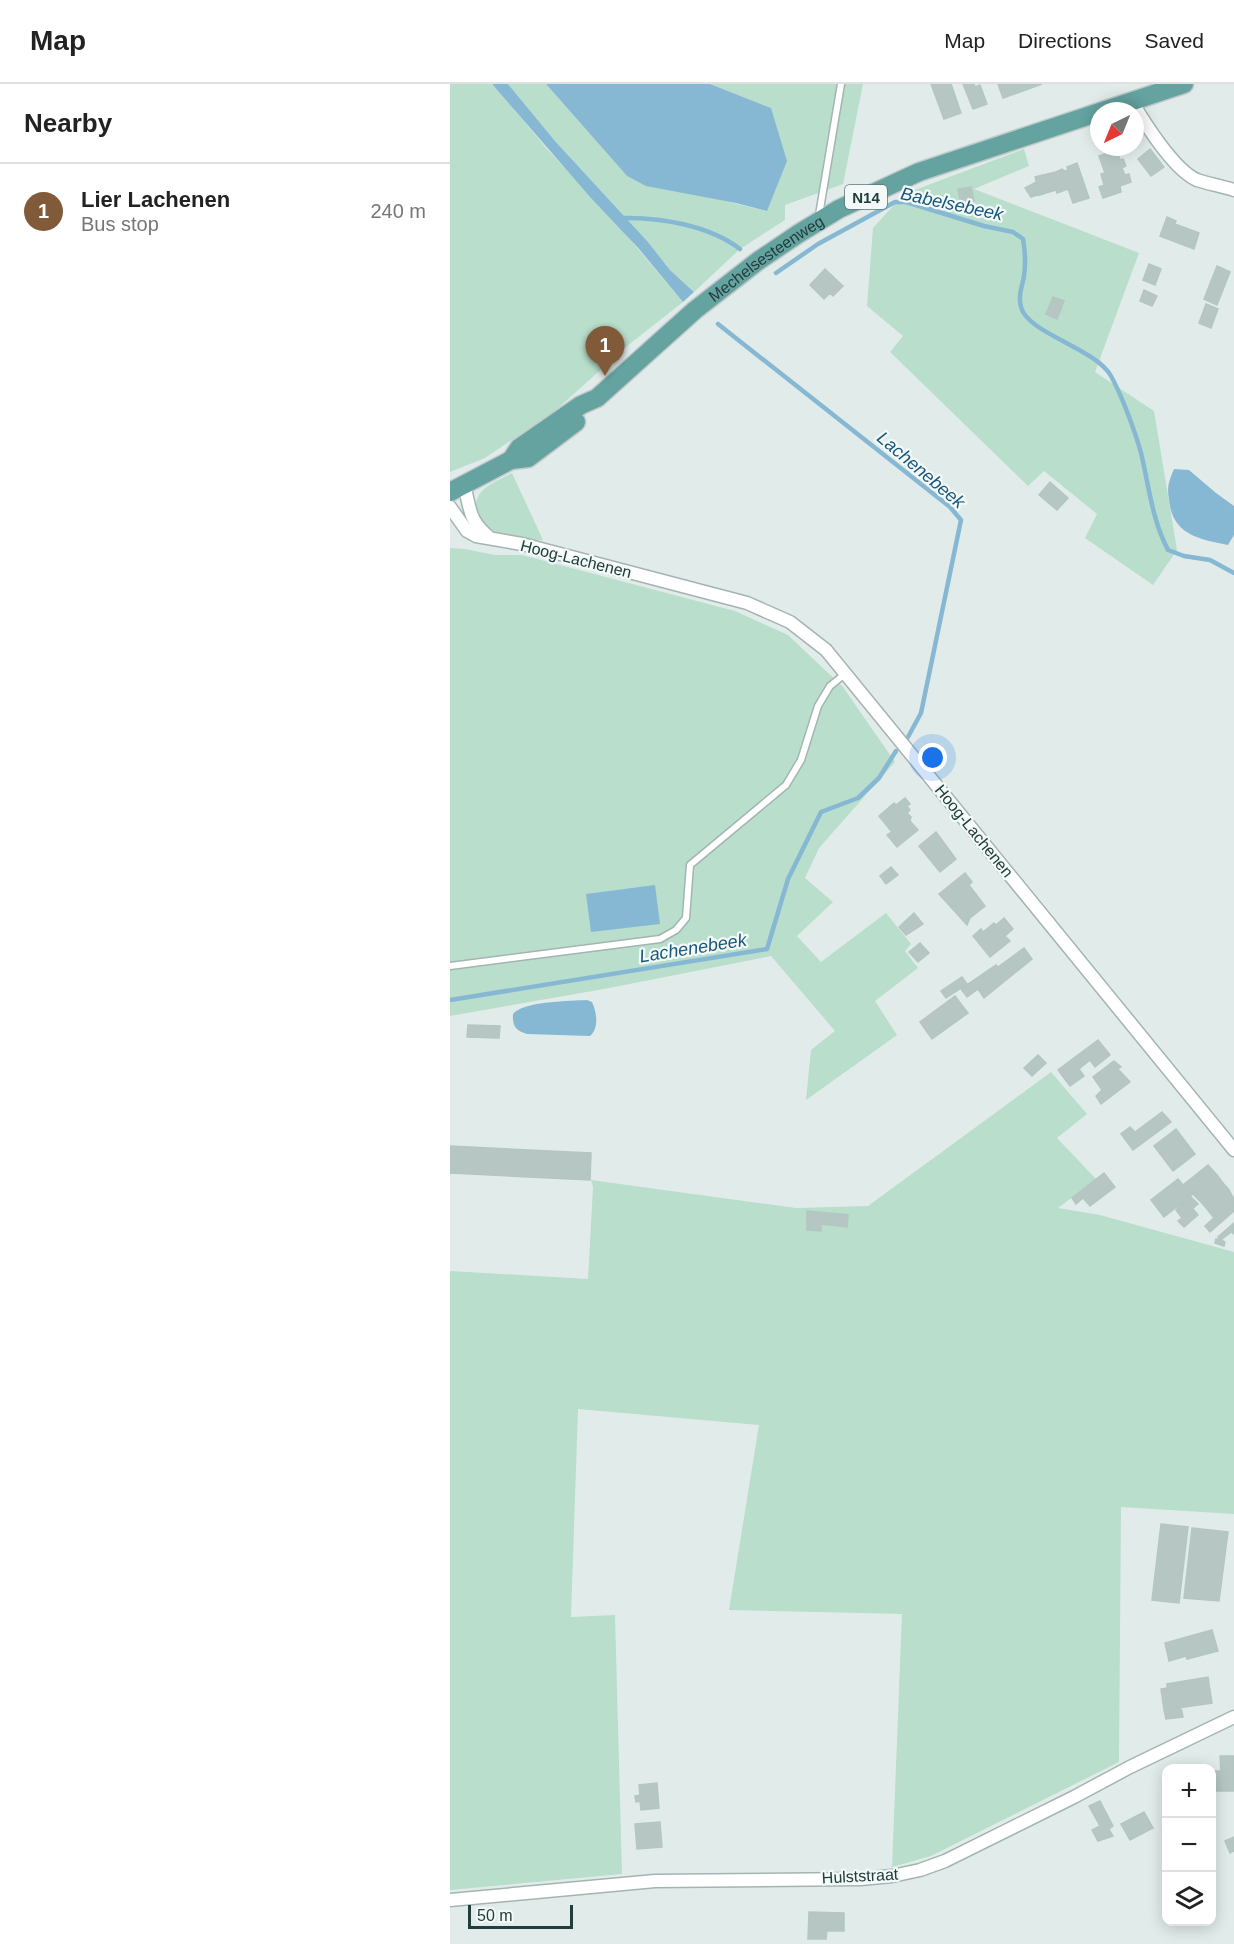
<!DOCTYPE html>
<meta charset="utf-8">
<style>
:root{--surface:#fff;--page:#f6f6f6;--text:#222;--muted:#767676;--line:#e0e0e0;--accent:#815a39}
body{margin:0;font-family:Arial,sans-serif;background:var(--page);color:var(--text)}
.controls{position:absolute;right:18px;bottom:18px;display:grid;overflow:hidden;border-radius:12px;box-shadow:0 3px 15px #0003}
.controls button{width:54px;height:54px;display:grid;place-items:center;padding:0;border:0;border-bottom:2px solid var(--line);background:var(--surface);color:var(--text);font:30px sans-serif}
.compass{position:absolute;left:640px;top:18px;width:54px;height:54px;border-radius:50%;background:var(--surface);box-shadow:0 3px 15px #0003;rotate:223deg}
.scale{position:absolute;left:18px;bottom:15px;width:105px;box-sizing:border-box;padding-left:6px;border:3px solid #213d3c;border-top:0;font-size:16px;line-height:21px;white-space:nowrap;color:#213d3c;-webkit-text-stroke:4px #f2f9f7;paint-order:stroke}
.you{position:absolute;left:483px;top:674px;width:21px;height:21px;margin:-15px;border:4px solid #fff;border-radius:50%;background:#1a73e8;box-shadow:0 0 0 9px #1a73e833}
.badge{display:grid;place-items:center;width:39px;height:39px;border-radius:50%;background:var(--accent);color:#fff;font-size:20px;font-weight:700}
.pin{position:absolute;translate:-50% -50px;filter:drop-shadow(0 2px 3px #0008)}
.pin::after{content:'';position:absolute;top:32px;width:21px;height:18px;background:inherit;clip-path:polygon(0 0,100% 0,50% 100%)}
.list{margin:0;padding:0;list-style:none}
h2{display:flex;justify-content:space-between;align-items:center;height:78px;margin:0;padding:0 24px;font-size:26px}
h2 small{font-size:20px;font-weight:400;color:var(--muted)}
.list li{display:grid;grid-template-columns:39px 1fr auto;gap:18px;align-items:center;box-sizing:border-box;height:96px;padding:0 24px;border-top:2px solid var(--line)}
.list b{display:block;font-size:22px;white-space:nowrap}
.list p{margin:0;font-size:20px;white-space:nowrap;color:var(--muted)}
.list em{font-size:20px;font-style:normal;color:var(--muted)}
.icon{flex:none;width:33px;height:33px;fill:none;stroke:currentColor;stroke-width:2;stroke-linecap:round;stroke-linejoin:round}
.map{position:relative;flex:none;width:784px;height:1860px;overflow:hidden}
header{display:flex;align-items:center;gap:36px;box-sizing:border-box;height:84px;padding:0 30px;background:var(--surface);border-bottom:2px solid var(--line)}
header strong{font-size:28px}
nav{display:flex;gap:33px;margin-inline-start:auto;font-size:21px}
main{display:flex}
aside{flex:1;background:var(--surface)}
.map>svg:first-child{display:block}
.green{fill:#b9decb}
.water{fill:#87b8d3}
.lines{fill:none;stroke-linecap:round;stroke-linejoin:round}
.stream{stroke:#87b8d3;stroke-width:4.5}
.building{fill:#b6c7c3;stroke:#b3c6c2;stroke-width:1.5}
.service-casing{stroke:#a4b4b2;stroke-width:9}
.minor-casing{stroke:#a4b4b2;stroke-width:15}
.primary-casing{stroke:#c1c9c8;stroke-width:21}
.service{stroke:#fff;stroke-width:6}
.minor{stroke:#fff;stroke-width:12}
.primary{stroke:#64a3a0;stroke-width:18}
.labels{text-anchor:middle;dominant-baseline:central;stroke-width:4.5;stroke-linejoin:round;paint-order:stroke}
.shield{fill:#f2f9f7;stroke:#607574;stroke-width:1.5}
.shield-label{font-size:15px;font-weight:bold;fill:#213d3c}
.street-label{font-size:16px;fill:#213d3c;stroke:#f2f9f7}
.water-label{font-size:18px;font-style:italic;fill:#19567b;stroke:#f2f9f7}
</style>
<header>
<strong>Map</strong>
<nav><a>Map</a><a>Directions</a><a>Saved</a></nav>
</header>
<main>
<aside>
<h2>Nearby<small></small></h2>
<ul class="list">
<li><span class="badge">1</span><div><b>Lier Lachenen</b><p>Bus stop</p></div><em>240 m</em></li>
</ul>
</aside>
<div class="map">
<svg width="784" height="1860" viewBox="0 0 784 1860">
<rect width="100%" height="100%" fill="#e1ecea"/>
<!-- green -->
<path class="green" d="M0,0H41L46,4L97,65L165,138L233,218L177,262L106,326L35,374L0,388Z
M58,0H96L177,92L316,127L321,24L260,0H413L393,100L335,121V136L290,165L244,208L220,186L198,158L105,57Z
M574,65L579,82L524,105L689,169L645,288L704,327L727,466L703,501L635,454L647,430L594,387L578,402L440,268L453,252L417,222L423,144L454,110Z
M62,389L93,456C71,458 24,453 25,423C26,416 28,411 33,406C41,399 53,394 62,389Z
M0,464L15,465L45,471H72L285,527L338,551L393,603L445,678L369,764L355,794L383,818L347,852L371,878L436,829L461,860L455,867L468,884L425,917L447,951L356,1016L361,966L385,947L321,872L154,905L0,932Z
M601,988L637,1030L607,1054L646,1095L608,1124L650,1131L784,1168V1430L671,1423L669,1678L481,1772L442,1783L452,1530L279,1526L309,1341L128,1325L121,1533L165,1531L172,1790L0,1806V1187L138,1195L143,1103L141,1096L346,1124L418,1122Z"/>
<!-- water -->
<path class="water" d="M42,0H58L105,57L198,158L220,186L244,208L233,218L189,165L141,114Z
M96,0H260L321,24L337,77L317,127L286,119L196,102L177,92Z
M724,385L739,386L766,409L784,422V451L778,461C752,456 725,451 720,422C717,404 717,402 724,385Z
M205,801L210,840L141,848L136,810Z
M137,916L142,918C147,929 149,944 140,952L77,950C66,947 62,942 63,930C73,917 121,917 137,916Z"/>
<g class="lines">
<!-- stream -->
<path class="stream" d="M173,134C211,133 260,142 290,165
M326,189L368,160L445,118H456L534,142L563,148L573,155C575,167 576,179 574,192C572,203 568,211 571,223C577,249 645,264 661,292C672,312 685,347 691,369C699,402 702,436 718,466L734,472L760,476L784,489
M268,240L500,423L511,436L471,629L458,653
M0,916L317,865L338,795L371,728L408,714L429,694L446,667"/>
</g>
<!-- building -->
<path class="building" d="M481,0H501L511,29L494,35Z
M513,0H524L525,3L530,1L537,20L523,25Z
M548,0H592L553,14Z
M700,65L714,83L701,92L688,75Z
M667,66L670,76L673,75L676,82L672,84L675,91L679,90L681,98L670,102L671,108L653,114L649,103L654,101L651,90L655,89L649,72Z
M627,79L639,114L623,119L618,105L607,109L606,106L599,108L593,91L606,88L612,85L615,87L618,86L617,83Z
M593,91L599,108L590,111L585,93Z
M586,98L590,110L581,113L575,104Z
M521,103L524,117L511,120L508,105Z
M717,133L726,137L725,140L749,149L744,165L710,152Z
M699,180L711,185L705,201L693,196Z
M767,182L780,188L767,221L754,215Z
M375,185L393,202L383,212L380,209L374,215L360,201Z
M694,206L707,212L702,222L690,217Z
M603,213L614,217L607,235L596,230Z
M756,220L768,225L761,244L749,239Z
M600,398L618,414L607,426L589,411Z
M455,714L460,720L457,722L460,726L457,729L461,733L460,737L468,746L447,763L437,751L442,748L429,732L444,719L446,721Z
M486,748L506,775L490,788L469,762Z
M441,783L448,791L436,800L430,792Z
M515,789L522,798L519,801L535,822L520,834L517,841L489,810Z
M464,829L473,840L456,851L449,843Z
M554,834L563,845L555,852L560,857L540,873L523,852L531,845L533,848L544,839L546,841Z
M470,859L479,869L468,878L459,868Z
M574,864L582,875L534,914L528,905L517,913L511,905L546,881L548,883Z
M512,893L517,900L496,914L491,907Z
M505,912L518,929L482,955L470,938Z
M18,941L50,942L49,954L17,953Z
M648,956L660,971L645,983L640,976L629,985L634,992L620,1002L608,986Z
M588,971L596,979L582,992L574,984Z
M664,977L671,983L668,985L680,998L651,1020L646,1012L652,1006L643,993Z
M712,1028L721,1038L683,1066L671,1050L680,1043L685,1048Z
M726,1045L745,1070L723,1087L704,1062Z
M0,1062L141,1069L140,1096L0,1089Z
M758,1081L767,1091L714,1133L701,1116L728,1095L733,1101Z
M654,1089L665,1103L640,1122L633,1114L626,1120L622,1114Z
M767,1091L773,1099L751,1118L743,1110Z
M773,1099L779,1106L757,1125L751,1118Z
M779,1106L784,1115L764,1134L757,1125Z
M740,1112L748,1120L732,1134L726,1126Z
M784,1115V1127L760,1148L755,1142Z
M743,1125L748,1131L734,1143L728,1137Z
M357,1127L398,1131L397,1143L371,1140V1147L357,1146Z
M784,1139V1150L781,1148L771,1156L775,1158L774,1162L765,1159L766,1155L770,1156L768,1153Z
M711,1440L738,1443L729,1519L702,1516Z
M742,1444L778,1448L769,1517L734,1514Z
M762,1546L768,1567L737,1575L736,1572L719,1577L715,1559Z
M758,1593L762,1619L714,1626L711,1605L717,1604V1600Z
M731,1623L733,1633L716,1635L714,1626Z
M770,1672H784V1707H762V1687H771Z
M207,1699L209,1724L191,1726L190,1717L186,1718L185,1712L190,1711L189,1701Z
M650,1717L663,1742L659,1745L663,1752L648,1757L642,1746L650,1742L639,1722Z
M694,1728L703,1744L680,1756L671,1740Z
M210,1738L212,1763L187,1765L185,1740Z
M784,1753V1767L780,1769L775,1757Z
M359,1828L394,1829V1847H377L376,1855H358Z"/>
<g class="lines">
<defs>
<path id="service" d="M369,131L391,0
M0,882L210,855L226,846L236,834L240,781L336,701L351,676L368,622L380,602L395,590"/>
<path id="minor" d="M681,16C694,38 724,86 747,96C759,100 772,102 784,106
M14,401C21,426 18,436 40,454
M0,423L17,447L26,452L72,460L297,519L340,538L376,566L784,1066
M0,1816L205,1797L411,1795L442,1792L470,1786L495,1777L624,1713L680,1683L784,1633"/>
<g id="primary">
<path id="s1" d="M61,376L69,364L131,321L147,314L245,226L308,177L348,150L389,125L469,88L734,0"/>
<path d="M0,408L61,376L78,374L126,338"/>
</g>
</defs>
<!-- service casing -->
<use href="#service" class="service-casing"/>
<!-- minor casing -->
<use href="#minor" class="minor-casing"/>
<!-- primary casing -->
<use href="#primary" class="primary-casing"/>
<!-- service -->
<use href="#service" class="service"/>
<!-- minor -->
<use href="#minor" class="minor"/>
<!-- primary -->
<use href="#primary" class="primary"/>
</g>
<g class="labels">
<!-- shield labels -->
<rect class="shield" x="395" y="101" width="42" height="24" rx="4.5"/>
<g class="shield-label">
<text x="416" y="113">N14</text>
</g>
<!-- street labels -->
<g class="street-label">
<text stroke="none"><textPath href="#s1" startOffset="327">Mechelsesteenweg</textPath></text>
<text transform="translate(126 475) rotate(14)">Hoog-Lachenen</text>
<text transform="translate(524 747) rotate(51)">Hoog-Lachenen</text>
<text transform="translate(410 1792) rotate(-3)">Hulststraat</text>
</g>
<!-- water labels -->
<g class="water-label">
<text transform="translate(502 120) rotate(12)">Babelsebeek</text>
<text transform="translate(471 386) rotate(40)">Lachenebeek</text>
<text transform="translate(243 864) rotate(-9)">Lachenebeek</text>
</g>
</g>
</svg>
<div class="controls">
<button>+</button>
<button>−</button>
<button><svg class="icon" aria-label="layers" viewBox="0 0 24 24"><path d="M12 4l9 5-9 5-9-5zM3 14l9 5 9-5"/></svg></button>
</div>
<svg class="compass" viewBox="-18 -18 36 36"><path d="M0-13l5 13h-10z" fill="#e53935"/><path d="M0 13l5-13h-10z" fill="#767676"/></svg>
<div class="scale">50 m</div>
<div class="you"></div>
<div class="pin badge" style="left:155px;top:292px">1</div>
</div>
</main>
